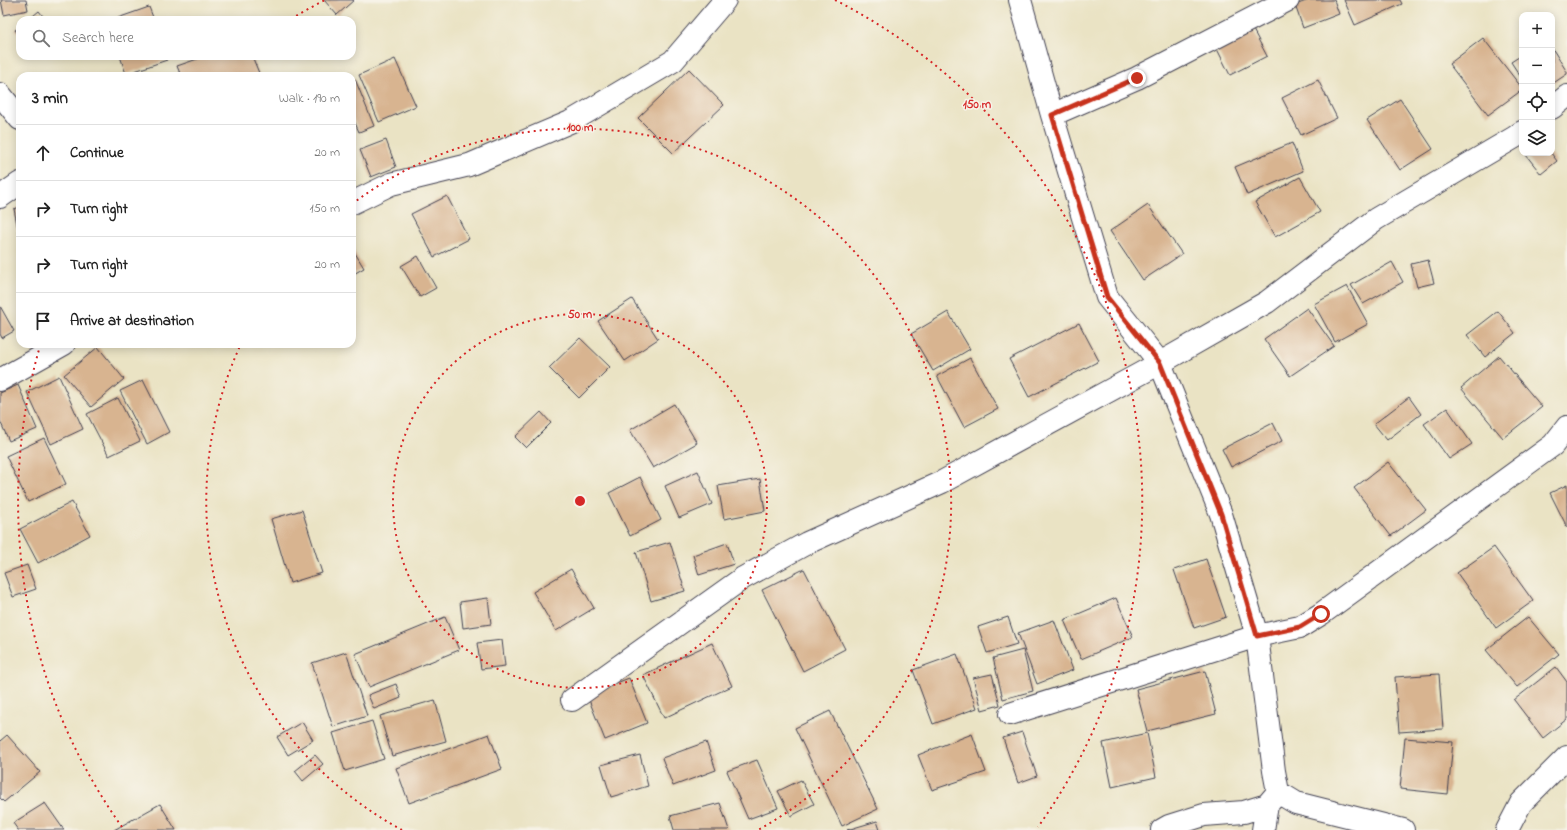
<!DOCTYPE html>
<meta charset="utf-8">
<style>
:root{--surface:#fff;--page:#f6f6f6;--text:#222;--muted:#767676;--line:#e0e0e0}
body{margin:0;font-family:"Indie Flower",sans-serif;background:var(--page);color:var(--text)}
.controls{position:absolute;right:12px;top:12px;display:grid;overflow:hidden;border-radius:8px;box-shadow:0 2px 10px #0003}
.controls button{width:36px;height:36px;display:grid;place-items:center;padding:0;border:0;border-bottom:1px solid var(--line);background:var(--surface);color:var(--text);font:20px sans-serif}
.stop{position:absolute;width:12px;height:12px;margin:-9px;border:3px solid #c8321e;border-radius:50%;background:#fff}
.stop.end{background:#c8321e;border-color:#fff;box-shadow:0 1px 4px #0008}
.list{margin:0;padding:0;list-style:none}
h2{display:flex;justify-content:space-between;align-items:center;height:52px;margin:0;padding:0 16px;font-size:17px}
h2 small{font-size:13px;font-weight:400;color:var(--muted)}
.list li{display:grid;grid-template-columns:26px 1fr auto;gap:12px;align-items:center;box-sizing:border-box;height:56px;padding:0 16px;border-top:1px solid var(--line)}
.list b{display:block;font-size:15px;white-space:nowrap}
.list em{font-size:13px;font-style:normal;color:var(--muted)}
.icon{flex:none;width:22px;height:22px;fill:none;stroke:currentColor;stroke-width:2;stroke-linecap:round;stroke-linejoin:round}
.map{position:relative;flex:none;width:1567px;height:830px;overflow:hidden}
.search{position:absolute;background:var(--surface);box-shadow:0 2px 10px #0003;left:16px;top:16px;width:340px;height:44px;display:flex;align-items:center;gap:10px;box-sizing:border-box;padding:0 14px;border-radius:12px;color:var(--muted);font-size:15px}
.panel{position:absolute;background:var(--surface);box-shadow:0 2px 10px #0003;left:16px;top:72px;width:340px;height:276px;border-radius:12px}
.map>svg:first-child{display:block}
.building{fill:#d8b490}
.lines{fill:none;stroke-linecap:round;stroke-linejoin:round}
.minor-casing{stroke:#403f50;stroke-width:24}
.minor{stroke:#fff;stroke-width:22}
.route{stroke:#c8321e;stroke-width:5}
.ring{fill:none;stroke:#d62828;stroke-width:2;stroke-dasharray:2 4}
.centre{fill:#d62828;stroke:#f7f3e8;stroke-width:2}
.ring-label{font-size:12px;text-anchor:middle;font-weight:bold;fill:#d62828;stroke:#f7f3e8;stroke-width:3;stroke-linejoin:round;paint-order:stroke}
</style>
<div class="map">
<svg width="1567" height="830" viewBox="0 0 1567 830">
<rect width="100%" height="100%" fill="#f7f3e8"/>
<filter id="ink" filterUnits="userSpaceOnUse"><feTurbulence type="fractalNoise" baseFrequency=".025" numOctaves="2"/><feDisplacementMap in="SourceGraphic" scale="8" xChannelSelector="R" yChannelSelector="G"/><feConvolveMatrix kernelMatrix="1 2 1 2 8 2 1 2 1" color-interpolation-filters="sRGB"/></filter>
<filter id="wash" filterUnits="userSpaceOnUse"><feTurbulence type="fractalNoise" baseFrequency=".012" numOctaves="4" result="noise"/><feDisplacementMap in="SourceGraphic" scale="16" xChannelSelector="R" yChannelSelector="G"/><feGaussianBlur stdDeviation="0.9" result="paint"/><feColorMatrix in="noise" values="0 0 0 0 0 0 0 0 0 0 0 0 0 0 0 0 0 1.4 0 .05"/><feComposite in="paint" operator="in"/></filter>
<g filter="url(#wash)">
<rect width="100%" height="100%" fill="#eae3c4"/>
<g id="blocks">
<!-- building -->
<path class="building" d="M1,0H26L28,10L4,15Z
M324,0H354L337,15Z
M1309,0H1334L1339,14L1303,28L1295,5Z
M1344,0H1400L1402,4L1355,25Z
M149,7L154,20H112Z
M39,11L46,20H28Z
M1251,26L1267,56L1230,75L1215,45Z
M20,27V36L15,30Z
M1483,38L1522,88V90L1488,115L1449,64Z
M1552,48L1567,72V74L1552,84Z
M1522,55V79L1511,62Z
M120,56H166L167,60L126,74Z
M206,56H252L259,73L251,76H181L177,66Z
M395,59L416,106L379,122L359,75Z
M689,69L724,105L673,153L638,118Z
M355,79L374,126L359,132L352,116V80Z
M1318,80L1337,118L1301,135L1282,98Z
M1400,99L1433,149L1400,170L1367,120Z
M386,140L396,167L371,177L360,150Z
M1292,143L1303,171L1247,195L1235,167Z
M1528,153H1551L1557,161L1541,174L1526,155Z
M1300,177L1320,212L1275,237L1255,202Z
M447,196L469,239L434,257L411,214Z
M1148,205L1182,254L1143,280L1110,231Z
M20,207V235H19L14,209Z
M352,248L364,268L352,275Z
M418,256L436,288L420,297L401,266Z
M1428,260L1434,283L1417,287L1411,264Z
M1392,262L1403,282L1363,304L1351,285Z
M1347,286L1368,324L1335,342L1314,304Z
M632,299L658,339L625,361L598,321Z
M0,306L14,331L2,338L0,334Z
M1307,308L1334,346L1290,376L1264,339Z
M1498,311L1515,333L1485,357L1467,335Z
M948,312L970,349L933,371L911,334Z
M1079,323L1099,361L1029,397L1009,359Z
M580,338L610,367L579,398L549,368Z
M98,347L124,379L91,407L64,375Z
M1499,356L1542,407L1503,438L1461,388Z
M970,358L998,409L964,427L937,376Z
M59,376L83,429L51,444L27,392Z
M143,380L169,432L147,444L120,391Z
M18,385L37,429L9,441L0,421V393Z
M1409,397L1421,414L1387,440L1374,424Z
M118,398L140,441L109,456L87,414Z
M674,404L697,443L653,468L630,430Z
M1447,408L1472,444L1449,459L1424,424Z
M541,412L551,423L526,448L515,437Z
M1273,423L1282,441L1231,467L1222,449Z
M44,438L66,484L28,502L6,456Z
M1388,462L1426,510L1391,536L1354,488Z
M698,471L712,504L679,518L665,486Z
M640,477L661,520L630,536L609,493Z
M760,479L765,511L724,519L718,486Z
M1567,485V527L1550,493Z
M72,502L90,535L38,563L20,529Z
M302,510L322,573L290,583L271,519Z
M670,542L685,591L651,601L636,552Z
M727,543L734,564L699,575L693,555Z
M1494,547L1533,601L1496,628L1457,573Z
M1206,559L1226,617L1194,628L1174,570Z
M27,565L36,589L13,597L4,573Z
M571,569L594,608L556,631L533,592Z
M804,569L845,649L803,671L762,590Z
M488,598L491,624L463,628L460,602Z
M1116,598L1133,637L1081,659L1064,620Z
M445,617L459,650L369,687L355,654Z
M1008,617L1017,644L987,653L978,627Z
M1528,617L1559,654L1517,687L1486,650Z
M1054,620L1073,670L1037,684L1018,633Z
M502,640L505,666L481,669L477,643Z
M712,643L732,686L664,718L643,675Z
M1023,650L1033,691L1003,699L993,658Z
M346,652L367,716L333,727L312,663Z
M957,654L977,708L933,724L913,670Z
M1556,667L1567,682V719L1543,738L1514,700Z
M1205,671L1216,714L1147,731L1136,689Z
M992,674L1000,705L982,710L973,678Z
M1439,674L1443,729L1399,732L1395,677Z
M629,678L647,723L605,740L587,695Z
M396,684L401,698L374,709L368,695Z
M435,700L446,741L392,756L380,716Z
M830,711L878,809L842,826L795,728Z
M372,721L384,759L345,771L333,733Z
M302,722L313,740L288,755L277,737Z
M1022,732L1037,776L1018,783L1003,738Z
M1147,733L1156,777L1112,787L1103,743Z
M489,734L502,769L409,803L396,768Z
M972,734L986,772L932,790L918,755Z
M7,735L40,772L4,802L0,798V741Z
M1405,738L1453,742L1448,794L1400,789Z
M706,742L716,770L673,786L662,758Z
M315,755L323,764L303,781L295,771Z
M640,755L648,786L611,797L601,765Z
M757,760L778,808L748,819L727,771Z
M801,780L814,804L791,816L778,791Z
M45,803L64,830H18L13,823Z
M720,803L729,830H674L670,816Z
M160,804L176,830H114Z
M877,821L880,830H847Z"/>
</g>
</g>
<g filter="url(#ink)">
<use href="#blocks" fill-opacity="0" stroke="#403f50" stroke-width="1"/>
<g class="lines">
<defs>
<path id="minor" d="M1020,0L1052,115L1107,297L1160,363L1221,514L1257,636L1274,771L1278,792L1296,803L1403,830
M0,94L20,119
M1552,108L1567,96
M1052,115L1137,78L1288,0
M0,197L20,183
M352,203L391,184L469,165L570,122L673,61L725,0
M0,380L64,344
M572,700L743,578L807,543L942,482L1160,363L1267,302L1376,219L1515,137L1522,132
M1010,714L1257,636L1300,627L1321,614L1553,445L1567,427
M1162,830L1169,826L1204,815L1244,812L1267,805L1278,792
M1263,830L1267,805
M1507,830L1521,803L1567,757"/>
</defs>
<!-- minor casing -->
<use href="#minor" class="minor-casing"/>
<!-- minor -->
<use href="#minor" class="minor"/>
</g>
</g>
<g class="lines" filter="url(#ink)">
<!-- route -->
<path class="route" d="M1137,78L1052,115L1107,297L1160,363L1221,514L1257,636L1300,627L1321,614"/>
</g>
<!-- distance rings -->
<g class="ring">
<circle cx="580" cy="501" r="187"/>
<path d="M402 830A374 374 0 0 1 240 346M352 204A374 374 0 1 1 758 830"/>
<path d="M122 827A562 562 0 0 1 40 346M291 19A562 562 0 0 1 325 0M835 0A562 562 0 0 1 1038 827"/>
</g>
<circle cx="580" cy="501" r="6" class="centre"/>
<g class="ring-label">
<text x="977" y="108">150 m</text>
<text x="580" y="131">100 m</text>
<text x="580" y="318">50 m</text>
</g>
</svg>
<div class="controls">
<button>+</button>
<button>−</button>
<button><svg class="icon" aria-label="locate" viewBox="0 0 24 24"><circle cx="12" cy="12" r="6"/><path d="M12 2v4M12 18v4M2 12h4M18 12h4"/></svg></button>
<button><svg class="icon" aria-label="layers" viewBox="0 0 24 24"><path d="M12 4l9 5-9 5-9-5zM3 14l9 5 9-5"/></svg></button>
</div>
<div class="stop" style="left:1321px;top:614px"></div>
<div class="stop end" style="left:1137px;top:78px"></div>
<div class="search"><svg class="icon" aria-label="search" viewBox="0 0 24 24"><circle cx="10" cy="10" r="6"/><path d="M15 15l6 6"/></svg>Search here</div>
<section class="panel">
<h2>3 min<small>Walk · 190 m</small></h2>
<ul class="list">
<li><svg class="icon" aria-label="ahead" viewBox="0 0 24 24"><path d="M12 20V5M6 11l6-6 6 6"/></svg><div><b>Continue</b></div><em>20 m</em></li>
<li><svg class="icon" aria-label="right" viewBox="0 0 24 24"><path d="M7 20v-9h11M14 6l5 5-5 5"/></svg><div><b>Turn right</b></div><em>150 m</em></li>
<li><svg class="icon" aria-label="right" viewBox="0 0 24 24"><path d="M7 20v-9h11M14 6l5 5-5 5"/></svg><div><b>Turn right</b></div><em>20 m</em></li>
<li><svg class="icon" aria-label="arrive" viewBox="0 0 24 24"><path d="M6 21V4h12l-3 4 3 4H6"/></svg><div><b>Arrive at destination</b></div></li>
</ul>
</section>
</div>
